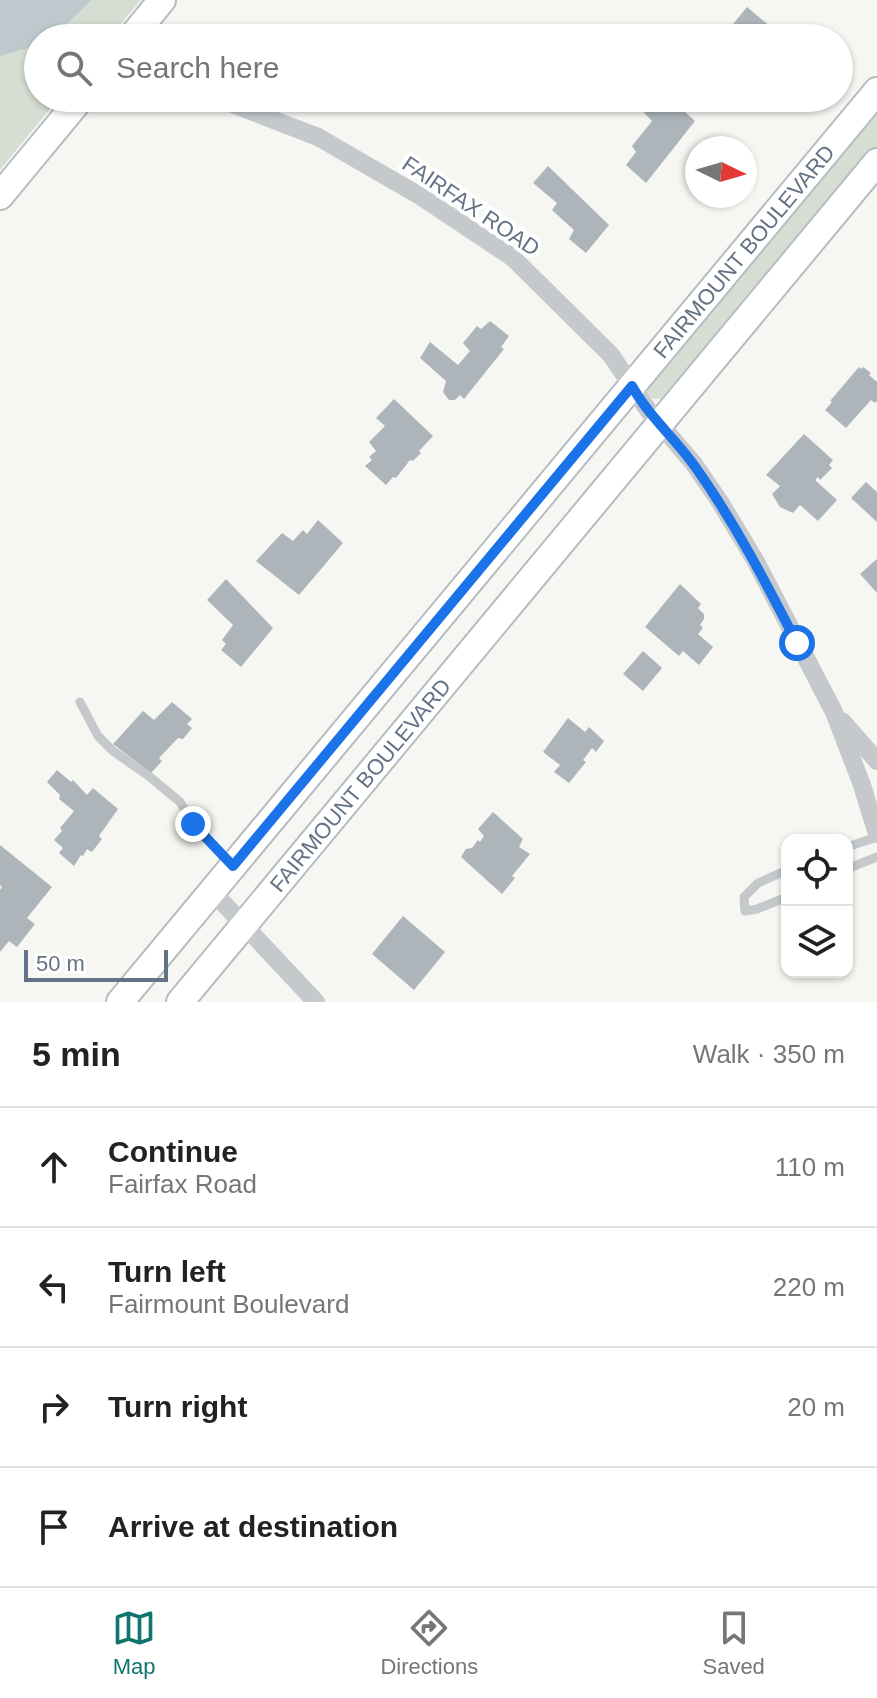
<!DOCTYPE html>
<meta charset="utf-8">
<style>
:root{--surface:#fff;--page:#f6f6f6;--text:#222;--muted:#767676;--line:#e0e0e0;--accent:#0f766e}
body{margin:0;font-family:Arial,sans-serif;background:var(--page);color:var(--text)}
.controls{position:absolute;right:24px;bottom:24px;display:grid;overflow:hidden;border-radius:16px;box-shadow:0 2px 6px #0004}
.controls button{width:72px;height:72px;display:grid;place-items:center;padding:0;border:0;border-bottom:2px solid var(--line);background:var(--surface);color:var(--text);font:40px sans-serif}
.compass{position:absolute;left:685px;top:136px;width:72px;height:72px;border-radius:50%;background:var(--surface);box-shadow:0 2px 6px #0004;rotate:95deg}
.scale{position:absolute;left:24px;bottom:20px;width:144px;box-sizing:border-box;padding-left:8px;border:4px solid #637385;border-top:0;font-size:22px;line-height:28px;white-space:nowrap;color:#637385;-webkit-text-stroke:6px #fff;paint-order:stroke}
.stop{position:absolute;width:24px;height:24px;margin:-18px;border:6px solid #1a73e8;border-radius:50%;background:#fff}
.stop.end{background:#1a73e8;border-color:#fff;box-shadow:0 2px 8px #0008}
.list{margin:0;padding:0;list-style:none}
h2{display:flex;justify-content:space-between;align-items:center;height:104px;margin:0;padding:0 32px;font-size:34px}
h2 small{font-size:26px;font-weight:400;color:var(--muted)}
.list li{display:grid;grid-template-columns:52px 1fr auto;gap:24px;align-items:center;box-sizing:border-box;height:120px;padding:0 32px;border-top:2px solid var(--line)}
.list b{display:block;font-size:30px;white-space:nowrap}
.list p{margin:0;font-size:26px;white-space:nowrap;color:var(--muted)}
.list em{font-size:26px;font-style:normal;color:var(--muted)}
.icon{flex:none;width:44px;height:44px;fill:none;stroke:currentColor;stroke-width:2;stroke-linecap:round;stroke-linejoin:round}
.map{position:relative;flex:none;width:877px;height:1002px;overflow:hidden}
.search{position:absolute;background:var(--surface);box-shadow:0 2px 6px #0004;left:24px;right:24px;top:24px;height:88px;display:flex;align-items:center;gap:20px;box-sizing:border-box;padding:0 28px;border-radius:44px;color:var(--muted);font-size:30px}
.sheet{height:584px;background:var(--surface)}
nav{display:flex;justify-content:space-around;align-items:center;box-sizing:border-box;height:112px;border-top:2px solid var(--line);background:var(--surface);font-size:22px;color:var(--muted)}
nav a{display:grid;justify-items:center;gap:4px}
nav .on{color:var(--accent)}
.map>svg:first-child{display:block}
.green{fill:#d6ded3}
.water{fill:#bec9ce}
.building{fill:#adb5bb}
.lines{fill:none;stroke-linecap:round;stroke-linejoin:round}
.secondary-casing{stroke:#b7bcc1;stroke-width:30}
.lane{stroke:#c5c9cc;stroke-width:9}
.street{stroke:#c5c9cc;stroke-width:18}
.secondary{stroke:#fff;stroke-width:26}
.route{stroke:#1a73e8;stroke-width:10}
.labels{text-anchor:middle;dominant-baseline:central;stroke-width:8;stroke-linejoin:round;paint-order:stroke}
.street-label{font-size:22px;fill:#637385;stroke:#fff}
</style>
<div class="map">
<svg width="877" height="1002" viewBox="0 0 877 1002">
<rect width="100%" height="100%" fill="#f6f6f2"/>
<!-- green -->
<path class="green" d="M0,0H141L109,38H38V98H59L0,170Z
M877,104V147L665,398L653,399L647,393L649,381Z"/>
<!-- water -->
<path class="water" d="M0,0H91C79,12 56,38 38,38V43L34,46L0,56Z"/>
<!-- building -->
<path class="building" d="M747,7L772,28L763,38H714L723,27L728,30Z
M630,98H670L695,121L646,183L626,165L636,152L632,146L652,121Z
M548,166L609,225L586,253L569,239L574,230L552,210L557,203L533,183Z
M490,321L509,336L501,347L504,349L464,399L460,395L455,400H449L443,392L446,381L420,358L430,342L458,365L470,351L463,343L477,326L481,329Z
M859,367L861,369L863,367L871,373L869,375L877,382V401L875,403L871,400L846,428L825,410L832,402L830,401Z
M394,399L433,436L419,451L421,453L413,461L410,460L396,478L393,477L386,485L365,466L372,460L369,457L376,451L369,442L385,426L376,418Z
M804,434L833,460L829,465L832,468L820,480L818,477L815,480L837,500L818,521L800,505L793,513L780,507L772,494L780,486L766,475Z
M866,482L877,492V522L851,498Z
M318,520L343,543L299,595L256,561L282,533L293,541L303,530L307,534Z
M877,559V593L860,574Z
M226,579L273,628L241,667L221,650L226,644L222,640L233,625L207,600Z
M680,584L701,604L698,608L704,614V619L700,625L703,628L698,634L713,647L699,665L683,651L679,656L645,627Z
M643,651L662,668L643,691L623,674Z
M172,702L192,719L187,724L192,728L183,739L178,738L159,758L162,761L151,773L113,744L143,711L154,720Z
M568,718L585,732L589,727L604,741L596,752L592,748L583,760L586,762L569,783L554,772L560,765L543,752Z
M57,770L71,782L73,780L87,795L93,788L118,809L99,836L102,839L92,852L87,849L83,856L81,855L74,866L59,853L63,848L54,840L62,831L60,828L74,811L59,799L60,795L47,782Z
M493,812L523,839L519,847L530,854L512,876L515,878L502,894L461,857L466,849L472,848L478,840L480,842L484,836L478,829Z
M0,845L52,887L27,918L35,924L17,947L9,941L0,952V890L2,887L0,885Z
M403,916L445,952L414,990L372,954Z"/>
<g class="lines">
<defs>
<g id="secondary">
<path d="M131,38L162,0"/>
<path d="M0,196L81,98"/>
<path id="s1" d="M120,1002L877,91"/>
<path id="s2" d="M180,1002L877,162"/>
</g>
</defs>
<!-- secondary casing -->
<use href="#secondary" class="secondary-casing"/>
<!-- lane -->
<path class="lane" d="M80,702L98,736L113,751L150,777L180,802L193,824L231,864
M847,847L877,837
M847,869L877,857
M787,870L758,883L744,897L745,911L757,909L787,897"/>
<!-- street -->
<path class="street" d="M217,98L318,137L420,196L513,258L611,355L648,410L694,464L720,502L755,560L834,712L862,785L877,834
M842,721L877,761
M212,891L316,1002"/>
<!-- secondary -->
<use href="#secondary" class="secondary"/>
</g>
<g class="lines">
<!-- route -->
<path class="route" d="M193,824L233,866L632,386C649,417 676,439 696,468C735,523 766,583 797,643"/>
</g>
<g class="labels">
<!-- street labels -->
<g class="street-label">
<text transform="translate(471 206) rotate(34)">FAIRFAX ROAD</text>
<text stroke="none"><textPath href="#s1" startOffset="976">FAIRMOUNT BOULEVARD</textPath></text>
<text stroke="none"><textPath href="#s2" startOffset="282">FAIRMOUNT BOULEVARD</textPath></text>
</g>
</g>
</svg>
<div class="controls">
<button><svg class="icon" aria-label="locate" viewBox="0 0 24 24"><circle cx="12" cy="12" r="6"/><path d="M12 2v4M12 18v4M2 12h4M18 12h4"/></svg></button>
<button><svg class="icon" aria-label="layers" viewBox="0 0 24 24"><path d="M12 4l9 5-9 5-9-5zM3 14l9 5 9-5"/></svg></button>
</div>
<svg class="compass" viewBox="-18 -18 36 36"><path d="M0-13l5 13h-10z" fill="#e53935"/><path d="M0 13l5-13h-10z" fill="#767676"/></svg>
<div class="scale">50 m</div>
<div class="stop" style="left:797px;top:643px"></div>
<div class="stop end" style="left:193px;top:824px"></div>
<div class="search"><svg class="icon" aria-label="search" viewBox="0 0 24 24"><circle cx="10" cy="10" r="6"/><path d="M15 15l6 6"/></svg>Search here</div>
</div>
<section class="sheet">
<h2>5 min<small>Walk · 350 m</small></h2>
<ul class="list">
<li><svg class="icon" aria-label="ahead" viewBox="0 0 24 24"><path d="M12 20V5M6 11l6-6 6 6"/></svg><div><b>Continue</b><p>Fairfax Road</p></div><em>110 m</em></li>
<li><svg class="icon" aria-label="left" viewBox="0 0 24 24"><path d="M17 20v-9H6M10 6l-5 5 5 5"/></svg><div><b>Turn left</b><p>Fairmount Boulevard</p></div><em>220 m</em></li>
<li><svg class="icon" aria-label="right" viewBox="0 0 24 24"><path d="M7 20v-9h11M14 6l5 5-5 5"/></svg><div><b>Turn right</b></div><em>20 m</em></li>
<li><svg class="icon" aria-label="arrive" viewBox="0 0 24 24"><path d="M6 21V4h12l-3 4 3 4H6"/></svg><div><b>Arrive at destination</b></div></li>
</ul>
</section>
<nav>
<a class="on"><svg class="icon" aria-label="map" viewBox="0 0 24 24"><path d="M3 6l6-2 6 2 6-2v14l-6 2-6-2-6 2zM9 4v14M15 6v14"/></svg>Map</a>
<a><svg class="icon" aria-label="directions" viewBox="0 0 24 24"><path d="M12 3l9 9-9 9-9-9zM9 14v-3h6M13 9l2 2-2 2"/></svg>Directions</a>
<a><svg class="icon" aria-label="saved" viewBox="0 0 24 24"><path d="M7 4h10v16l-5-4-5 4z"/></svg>Saved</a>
</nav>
